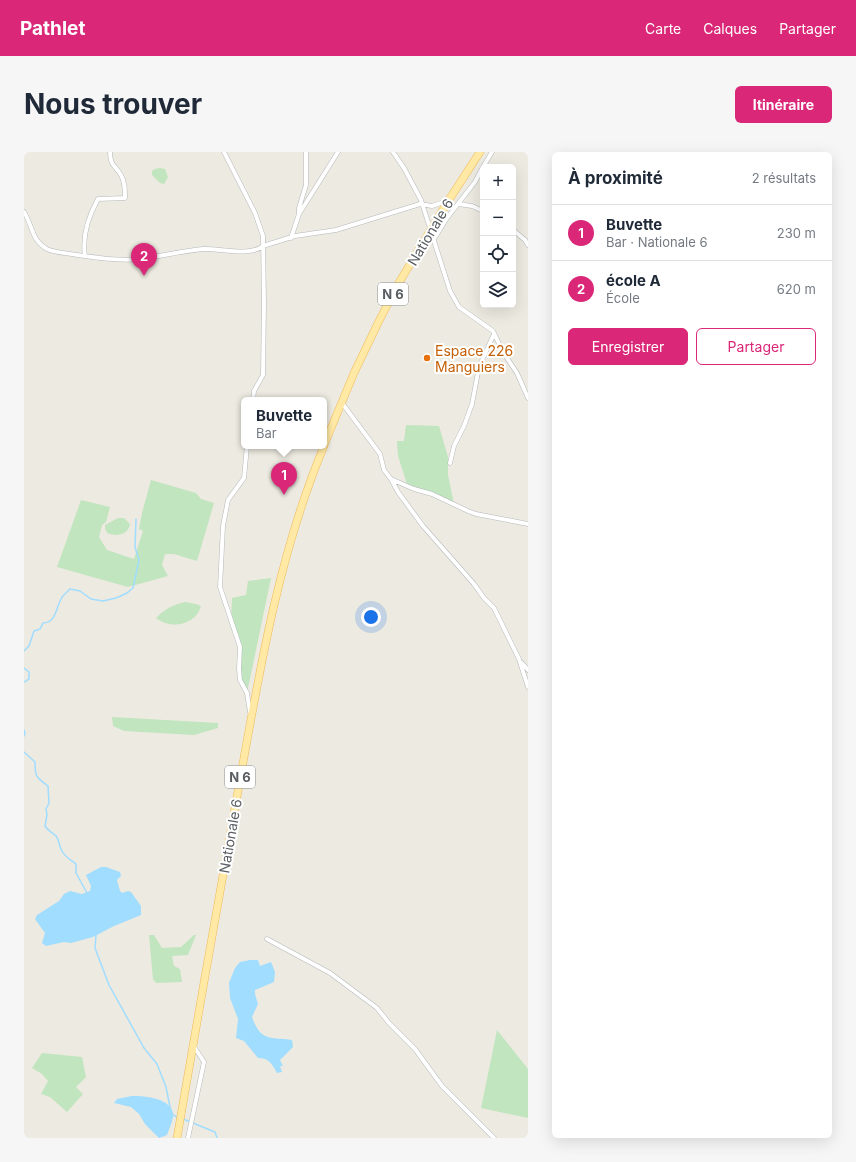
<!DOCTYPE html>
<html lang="fr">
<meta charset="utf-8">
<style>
:root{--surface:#fff;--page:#f6f6f7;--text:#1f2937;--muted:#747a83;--line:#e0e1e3;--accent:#db2777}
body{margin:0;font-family:Inter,sans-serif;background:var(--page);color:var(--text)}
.controls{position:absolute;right:12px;top:12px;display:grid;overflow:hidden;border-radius:6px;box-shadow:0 4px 16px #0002}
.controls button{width:36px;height:36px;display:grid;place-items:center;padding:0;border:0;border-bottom:1px solid var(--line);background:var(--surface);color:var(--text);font:20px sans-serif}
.you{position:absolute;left:347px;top:465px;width:14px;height:14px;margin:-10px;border:3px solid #fff;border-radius:50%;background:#1a73e8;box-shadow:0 0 0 6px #1a73e833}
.badge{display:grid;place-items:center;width:26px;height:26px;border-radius:50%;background:var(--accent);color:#fff;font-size:13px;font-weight:700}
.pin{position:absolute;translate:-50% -33px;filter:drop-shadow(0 1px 2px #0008)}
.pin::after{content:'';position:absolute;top:21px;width:14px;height:12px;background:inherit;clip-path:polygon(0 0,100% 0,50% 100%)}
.popup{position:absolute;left:217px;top:245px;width:86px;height:52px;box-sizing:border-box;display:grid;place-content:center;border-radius:6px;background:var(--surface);filter:drop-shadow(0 1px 3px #0005);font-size:13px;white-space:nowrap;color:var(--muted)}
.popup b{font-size:15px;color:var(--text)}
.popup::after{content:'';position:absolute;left:50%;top:100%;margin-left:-8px;border:8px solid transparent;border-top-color:var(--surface)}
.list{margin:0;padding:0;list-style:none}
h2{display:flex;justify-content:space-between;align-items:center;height:52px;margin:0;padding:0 16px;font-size:17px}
h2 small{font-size:13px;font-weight:400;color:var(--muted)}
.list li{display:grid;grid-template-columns:26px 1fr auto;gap:12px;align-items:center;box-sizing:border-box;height:56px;padding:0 16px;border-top:1px solid var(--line)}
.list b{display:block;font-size:15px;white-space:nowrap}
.list p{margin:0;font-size:13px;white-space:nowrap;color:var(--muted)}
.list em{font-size:13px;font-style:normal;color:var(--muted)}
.actions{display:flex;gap:8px;padding:12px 16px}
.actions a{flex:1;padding:9px 0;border:1px solid var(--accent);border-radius:6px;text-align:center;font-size:14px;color:var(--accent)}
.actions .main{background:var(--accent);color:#fff}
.icon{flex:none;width:22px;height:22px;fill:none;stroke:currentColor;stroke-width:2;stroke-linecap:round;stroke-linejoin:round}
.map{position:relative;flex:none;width:504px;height:986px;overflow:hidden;border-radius:6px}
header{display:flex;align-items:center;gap:24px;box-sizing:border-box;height:56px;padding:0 20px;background:var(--accent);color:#fff}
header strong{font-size:19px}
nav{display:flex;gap:22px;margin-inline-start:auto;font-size:14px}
.intro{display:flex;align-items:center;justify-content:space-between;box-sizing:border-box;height:96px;padding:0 24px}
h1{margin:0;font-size:28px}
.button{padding:10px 18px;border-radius:6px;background:var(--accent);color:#fff;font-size:14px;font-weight:700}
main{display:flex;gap:24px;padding:0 24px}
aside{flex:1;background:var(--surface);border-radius:6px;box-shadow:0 4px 16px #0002}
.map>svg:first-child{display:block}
.green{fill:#c1e5be}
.water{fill:#a0ddff}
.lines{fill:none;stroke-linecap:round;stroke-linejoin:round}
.stream{stroke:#a0ddff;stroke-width:1.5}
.street-casing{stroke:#b4b8bc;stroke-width:5}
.primary-casing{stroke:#f1b957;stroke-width:8}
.street{stroke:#fff;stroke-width:4}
.primary{stroke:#ffe9a5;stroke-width:7}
.food-dot{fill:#e8710a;stroke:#fff;stroke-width:1.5}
.labels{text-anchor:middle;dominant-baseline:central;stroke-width:4;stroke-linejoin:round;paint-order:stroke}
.shield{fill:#fff;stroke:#8c8e91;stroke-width:1}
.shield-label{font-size:13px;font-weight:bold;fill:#5a5e62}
.street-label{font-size:14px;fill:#5a5e62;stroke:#fff}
.food-label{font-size:14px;fill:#c56008;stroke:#fff;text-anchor:start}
</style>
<header>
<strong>Pathlet</strong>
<nav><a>Carte</a><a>Calques</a><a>Partager</a></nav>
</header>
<div class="intro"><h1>Nous trouver</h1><a class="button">Itinéraire</a></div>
<main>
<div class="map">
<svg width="504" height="986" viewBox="0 0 504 986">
<rect width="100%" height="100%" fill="#edeae1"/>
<!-- green -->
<path class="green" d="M136,16L141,17L144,25L140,32L136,31L128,23V19L131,17Z
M382,273L415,274L424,305V323L430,352L384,335L374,304L373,289H380Z
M127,328L172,341L177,347L190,351L173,409L150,402H141L138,413L144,424L104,435L33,415L57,348L86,355L82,370L78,373L75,385L83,398L110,407L119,379L115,377L118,361Z
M94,366H100L106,372C104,383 93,385 83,381L81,376V373Z
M247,426L223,541L216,528V495L207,470L208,446L222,443L224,429Z
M161,450L172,452L177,454C172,473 147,478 132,466C141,457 148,453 161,450Z
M88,565L194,571V576L170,583L100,579L89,574Z
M125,783H130L138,796L157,795L170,783H172L164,803L148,804L150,814L156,817L158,830L132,831L129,827Z
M473,878L504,917V966L457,956Z
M18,901L58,905L62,925L52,935L59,942L43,960L26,945L17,942L24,929L18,922L8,916Z"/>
<!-- water -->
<path class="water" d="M77,715H82L96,720L97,724L93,728L96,739L98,741L104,739L107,740L117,754V763L90,774L69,785L47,791L40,790L22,794L18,791L21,781L11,767L13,763L35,749L40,742L46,739L58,742L66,739L67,734L62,723Z
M226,808H234L236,814L247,810L251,820L250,830L231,838V842L234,852L228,865C237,890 245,885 268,888L269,895L256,908L259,914H256L258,920L253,921C248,912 245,906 234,906L220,889L212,886L214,867L206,846L205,831L211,816L216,810Z
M108,944C121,944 150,946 149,965C148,971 145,977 143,983L135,986L121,972L115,962L107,955L90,951L93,947Z"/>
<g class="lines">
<!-- stream -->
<path class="stream" d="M0,499L5,494L10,479L16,477L19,471C32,471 32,456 37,447C39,443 43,440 46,437L56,439L67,447L79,449L92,446L103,441L109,436L115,408L111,395L112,367
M0,516L5,520V527L0,530
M0,578L1,581L0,584
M0,600L11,610C11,625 12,625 24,634L25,651L22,657L23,663L21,674C24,679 28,680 32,684C36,689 35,695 38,699C41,705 47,708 52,712V721L63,741
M72,783L71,796L85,833L120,896L133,912L142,935L146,955L149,963L153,965
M159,967L191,980L193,986"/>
<defs>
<path id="street" d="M200,0L231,61L239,84L240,152L239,223L230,239L229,248
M369,0L380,16L397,48L426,139L435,155L469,179L479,200L493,221L504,246
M459,15L468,0
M434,52L448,54L459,59
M0,60C9,74 7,88 23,97C31,101 44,101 53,103C74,106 95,109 116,107C138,104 158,99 179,97C196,96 226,105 239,94L271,84L312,78L396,52L408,54L423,49
M275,62V56L282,33V0
M489,78L501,88L504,93
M267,86L275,62L314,0
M410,87L423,66L451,30L459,15
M61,104C58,84 64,65 74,47L101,46C101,38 101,30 97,23C91,13 86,14 86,0
M318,251L356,302L360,318L367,327L390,337L408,342L444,359L452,362L504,372
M223,294L220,326L204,348L199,374L196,435L216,495L215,517L216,528L223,541L226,560
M426,311L430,294L440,274L448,252L455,215L470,182
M367,327L374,340L399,374L450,432L460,446L470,456L495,507L504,535
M498,511L504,518
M243,787L306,821L353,856L365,871L391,897L418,934L470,986
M164,986L180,910L169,893"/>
<path id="primary" d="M300,293L330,221L355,169L373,134L421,54L456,0
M153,986C173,870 193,755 214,639C235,522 254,404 300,294"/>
</defs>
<!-- street casing -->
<use href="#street" class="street-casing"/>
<!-- primary casing -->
<use href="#primary" class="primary-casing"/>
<!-- street -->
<use href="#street" class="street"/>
<!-- primary -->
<use href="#primary" class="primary"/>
</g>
<!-- markers -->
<circle class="food-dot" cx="403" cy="206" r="4"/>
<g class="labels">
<!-- shield labels -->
<g class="shield">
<rect x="354" y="131" width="30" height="22" rx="3"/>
<rect x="201" y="614" width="30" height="22" rx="3"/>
</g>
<g class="shield-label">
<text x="369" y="142">N 6</text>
<text x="216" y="625">N 6</text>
</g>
<!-- street labels -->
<g class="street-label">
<text transform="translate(406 80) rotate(-59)">Nationale 6</text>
<text transform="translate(206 684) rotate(-80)">Nationale 6</text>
</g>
<!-- food labels -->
<g class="food-label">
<text x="411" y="198">Espace 226<tspan x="411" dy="16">Manguiers</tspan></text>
</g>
</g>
</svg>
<div class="controls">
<button>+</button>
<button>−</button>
<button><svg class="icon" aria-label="locate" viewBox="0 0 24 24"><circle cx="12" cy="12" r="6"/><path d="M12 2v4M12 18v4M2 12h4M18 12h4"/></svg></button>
<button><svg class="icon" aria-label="layers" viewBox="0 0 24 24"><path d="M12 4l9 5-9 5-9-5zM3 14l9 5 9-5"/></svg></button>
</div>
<div class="you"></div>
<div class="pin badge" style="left:260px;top:343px">1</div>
<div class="popup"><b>Buvette</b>Bar</div>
<div class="pin badge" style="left:120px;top:124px">2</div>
</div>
<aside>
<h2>À proximité<small>2 résultats</small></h2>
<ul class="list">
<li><span class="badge">1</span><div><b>Buvette</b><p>Bar · Nationale 6</p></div><em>230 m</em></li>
<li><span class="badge">2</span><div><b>école A</b><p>École</p></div><em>620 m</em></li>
</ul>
<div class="actions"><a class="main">Enregistrer</a><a>Partager</a></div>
</aside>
</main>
